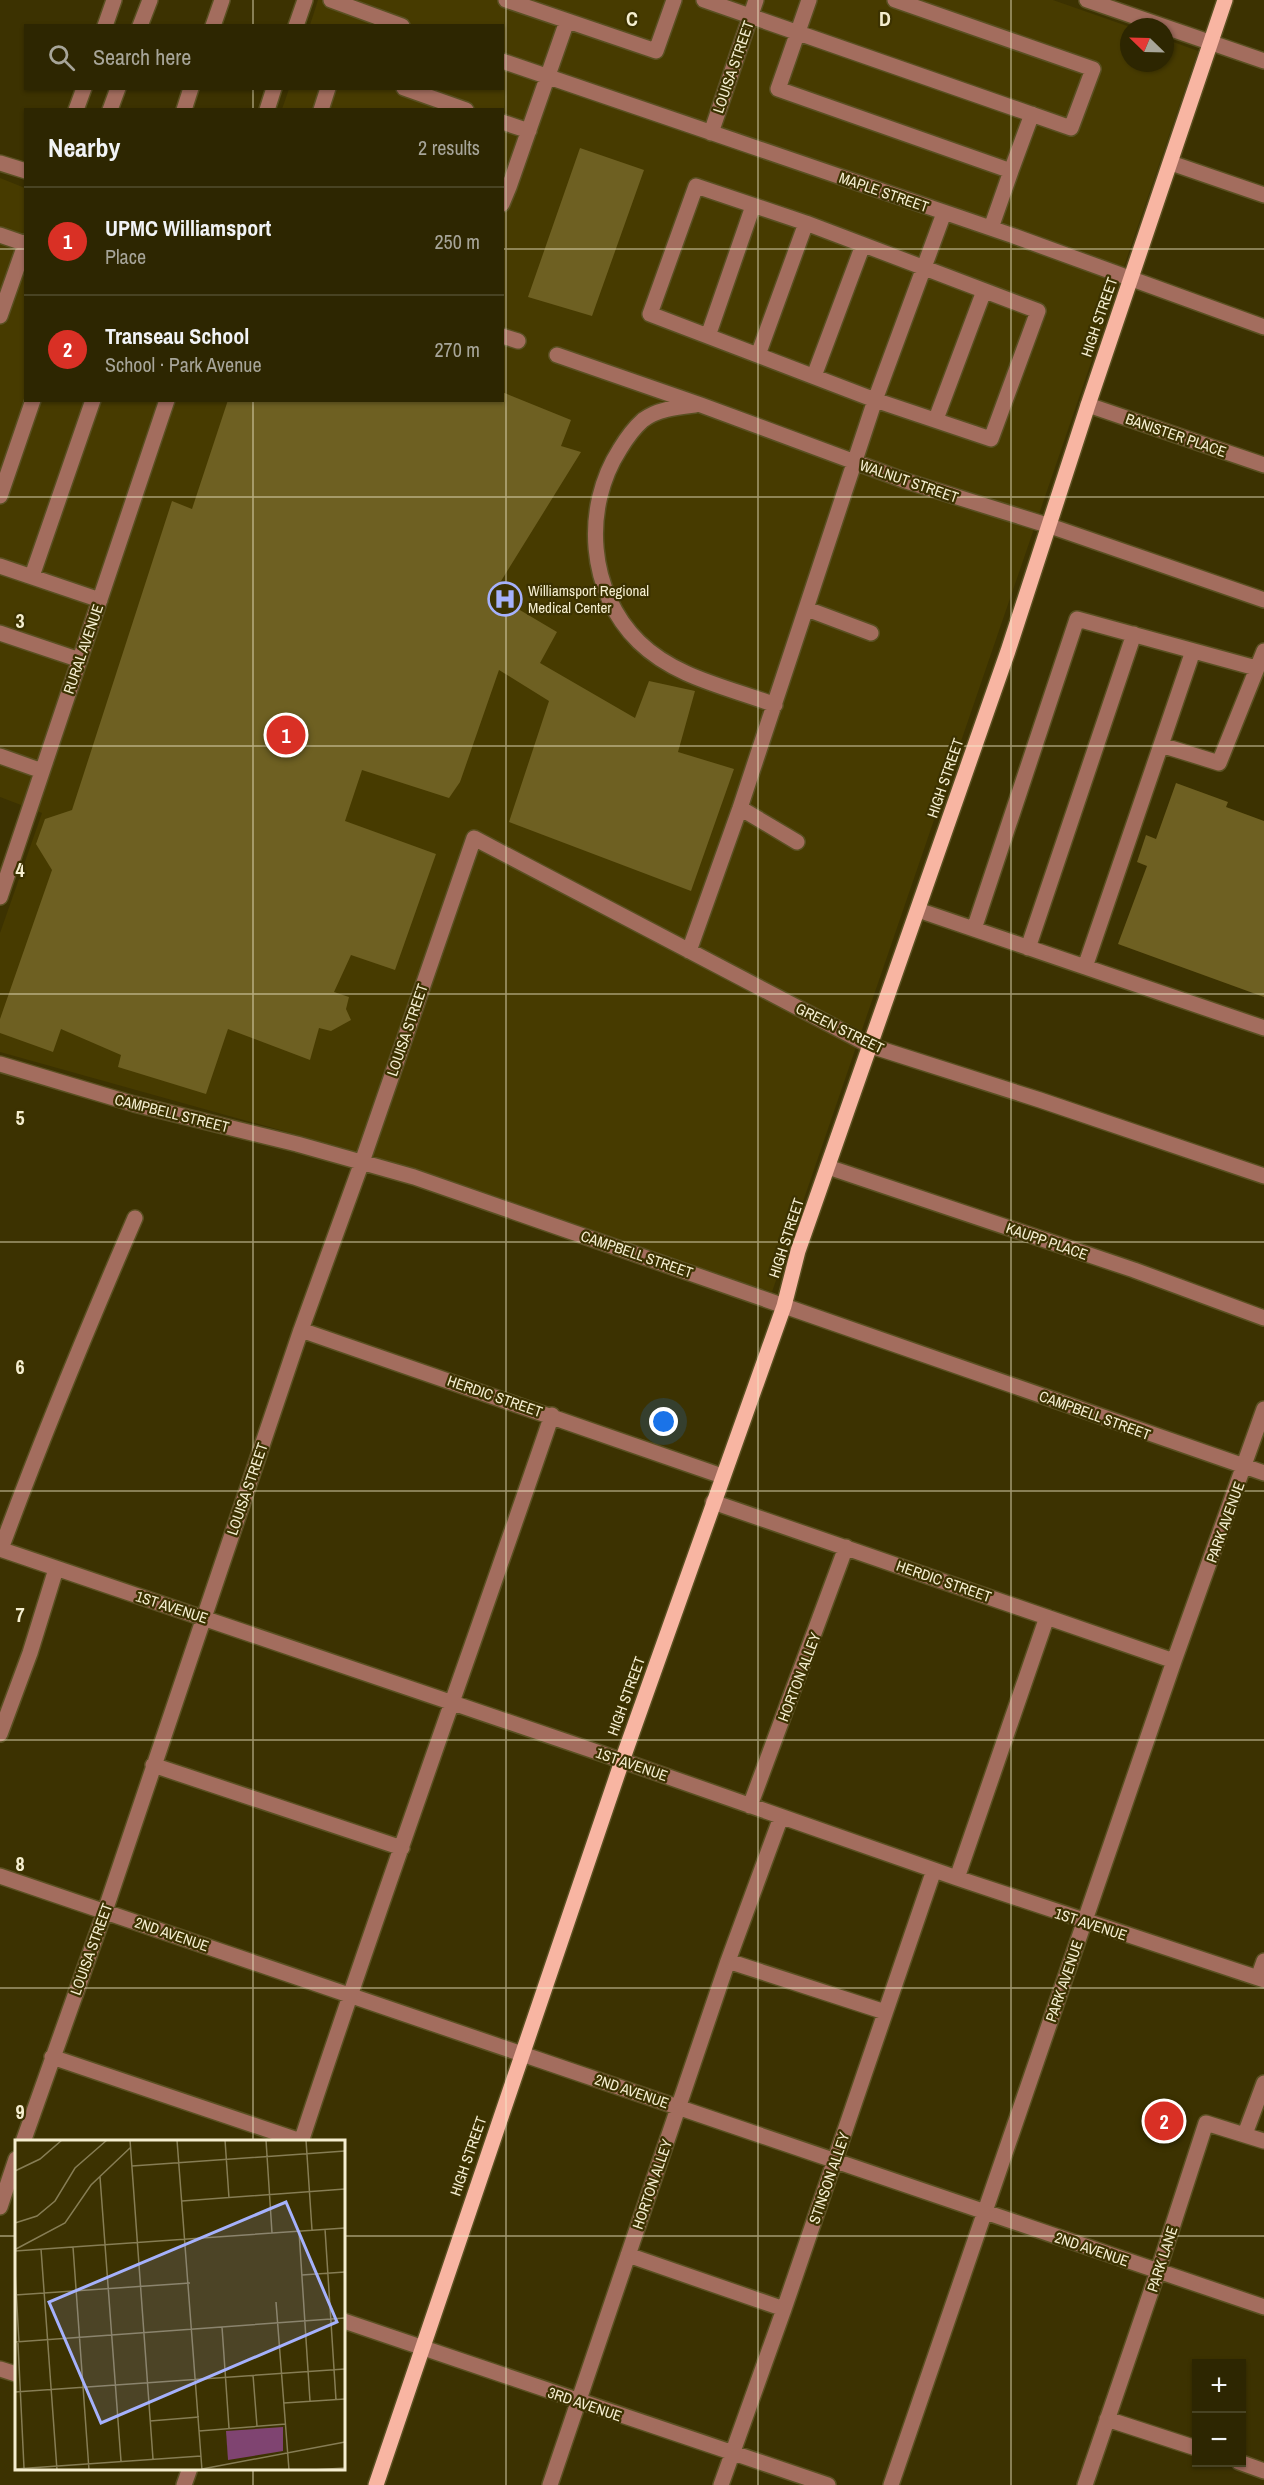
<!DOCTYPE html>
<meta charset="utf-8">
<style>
:root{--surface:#2d2601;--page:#393210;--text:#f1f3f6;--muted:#a7a599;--line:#484323;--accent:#d93025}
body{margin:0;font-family:"Archivo Narrow",sans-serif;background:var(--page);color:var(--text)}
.controls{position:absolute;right:18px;bottom:18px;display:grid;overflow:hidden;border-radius:0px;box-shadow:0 2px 4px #0004}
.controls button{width:54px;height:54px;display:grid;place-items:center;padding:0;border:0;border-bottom:2px solid var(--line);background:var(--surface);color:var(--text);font:30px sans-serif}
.compass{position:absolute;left:1120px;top:18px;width:54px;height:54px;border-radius:50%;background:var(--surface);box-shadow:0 2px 4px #0004;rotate:293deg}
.you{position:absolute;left:664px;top:1422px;width:21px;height:21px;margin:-15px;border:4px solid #fff;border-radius:50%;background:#1a73e8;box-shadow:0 0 0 9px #1a73e833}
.badge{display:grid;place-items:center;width:39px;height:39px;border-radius:50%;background:var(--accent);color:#fff;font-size:20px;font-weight:700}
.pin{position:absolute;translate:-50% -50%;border:3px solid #fff;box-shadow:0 2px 6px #0006}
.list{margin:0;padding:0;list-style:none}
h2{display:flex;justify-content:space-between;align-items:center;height:78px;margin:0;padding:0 24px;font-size:26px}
h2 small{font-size:20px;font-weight:400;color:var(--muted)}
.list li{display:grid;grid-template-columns:39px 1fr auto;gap:18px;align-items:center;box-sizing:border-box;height:108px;padding:0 24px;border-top:2px solid var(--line)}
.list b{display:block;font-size:22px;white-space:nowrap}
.list p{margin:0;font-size:20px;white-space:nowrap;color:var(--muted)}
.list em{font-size:20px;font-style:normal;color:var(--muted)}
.icon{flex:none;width:33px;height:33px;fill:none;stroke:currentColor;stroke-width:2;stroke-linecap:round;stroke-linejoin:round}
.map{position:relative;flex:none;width:1264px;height:2485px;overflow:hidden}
.search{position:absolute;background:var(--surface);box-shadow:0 2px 4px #0004;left:24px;top:24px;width:480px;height:66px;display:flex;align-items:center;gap:15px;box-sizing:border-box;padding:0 21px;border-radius:0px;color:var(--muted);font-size:22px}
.panel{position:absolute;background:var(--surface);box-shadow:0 2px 4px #0004;left:24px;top:108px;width:480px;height:294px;border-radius:0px}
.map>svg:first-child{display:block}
.built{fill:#473b00}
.building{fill:#6e6022}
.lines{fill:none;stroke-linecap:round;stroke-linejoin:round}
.minor-casing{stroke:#5a5022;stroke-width:18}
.major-casing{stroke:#5a5022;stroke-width:18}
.minor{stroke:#a36d5e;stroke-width:15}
.major{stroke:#f8b5a2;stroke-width:15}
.grid{fill:none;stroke:#f5eed0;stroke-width:1.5;stroke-opacity:0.55}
.labels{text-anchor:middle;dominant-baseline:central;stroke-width:4.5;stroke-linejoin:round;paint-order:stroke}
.street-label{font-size:15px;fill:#f5eed0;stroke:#3c3201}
.poi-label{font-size:15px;fill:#f5eed0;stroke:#3c3201;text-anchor:start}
.inset-road{fill:none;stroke:#867d54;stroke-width:1.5}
.view{fill:#a5b1fc;fill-opacity:0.15;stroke:#a5b1fc;stroke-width:3}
.inset-edge{fill:none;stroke:#f5eed0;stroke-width:3}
.grid-label{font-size:20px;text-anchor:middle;font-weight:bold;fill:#f5eed0;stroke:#3c3201;stroke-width:4.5;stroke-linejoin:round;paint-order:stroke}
</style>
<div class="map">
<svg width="1264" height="2485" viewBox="0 0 1264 2485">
<rect width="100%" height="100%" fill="#3c3201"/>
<!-- built -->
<path class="built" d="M318,0H1053L1130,27L1129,63H1165V39L1198,51L772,1292L355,1151L0,1052V933L42,813L0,797V178L25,188L26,400H502V110L282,109L289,89L502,88V26L310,25Z"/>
<!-- building -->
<path class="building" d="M580,148L644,170L592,316L528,297Z
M502,392L571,420L561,446L581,452L493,594L557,632L540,663L635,718L649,681L695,691L678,752L734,769L691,891L509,822L549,701L499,670L460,782L449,798L362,770L345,821L436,854L395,970L351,955L334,992L349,997L346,1009L351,1020L331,1031L319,1028L310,1060L228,1029L206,1094L118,1067L121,1055L61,1029L53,1052L0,1033V1019L52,870L36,844L45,819L72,810L172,501L192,509L228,400H502Z
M1176,783L1228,802L1226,807L1264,821V997L1118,944L1147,866L1137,862L1146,835L1156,839Z"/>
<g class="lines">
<defs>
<path id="minor" d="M331,0L402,26
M506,0L656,51L674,0
M704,0L1071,128L1093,69L895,0
M809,0L778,89L1011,171L1032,114
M1087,0L1264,61
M105,26L114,0
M140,26L150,0
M213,26L222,0
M296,26L305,0
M502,61L1011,235L1264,327
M404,88L466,110
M76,110L84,88
M110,110L118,88
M184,110L191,88
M267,110L274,88
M321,110L328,88
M502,122L529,131
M711,133L756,0
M0,163L26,171
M1171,163L1264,195
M502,185L509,187L567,21
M696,186L806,223L1038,311L991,439L875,400L650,314Z
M502,204L509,187
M991,228L1011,171
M0,235L26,244
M0,316L26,242
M502,336L518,341
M708,336L753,206
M557,355L701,405L906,481L1050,526L1264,600
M758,355L806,223
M814,376L863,245
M695,405C678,407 657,409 643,420C634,428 626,439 620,449C582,508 588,592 639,642C676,678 728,687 775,705
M1088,405L1264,465
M936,419L984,291
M0,496L33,400
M0,566L100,600
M32,576L93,400
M807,609L871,633
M0,633L80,660
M1161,745L1193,651
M0,756L42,771
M740,808L797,842
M0,897L167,400
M918,910L1264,1028
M974,929L1077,619L1256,668
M1028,948L1134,634
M689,951L740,808L875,400L944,213
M1085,967L1161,745L1219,763L1264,651
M0,1064L134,1104L297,1144L414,1177L1264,1473
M828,1167L1134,1270L1264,1318
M301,1330L722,1476
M713,1502L1174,1661
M0,1549L603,1754L957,1878L1264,1980
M1,1549C42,1437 88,1327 135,1218
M0,1734L30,1653L56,1569
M153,1765L402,1848
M750,1806L846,1547
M0,1876L1264,2307
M957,1878L1047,1617
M728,1961L885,2012
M1258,1978L1264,1961
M52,2057L301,2141
M1245,2134L1264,2083
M23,2142L105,1911L301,1330L362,1162L474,838L871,1046L1040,1100L1264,1176
M301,2142C381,1898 469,1658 552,1415
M0,2207L16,2159
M628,2255L784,2309
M344,2321L828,2485
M0,2369L16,2374
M1107,2419L1196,2448
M1239,2462L1264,2471
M184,2485L190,2468
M550,2485L728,1961L781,1817
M721,2485L784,2309L934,1870
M891,2485L1174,1661L1264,1409
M1085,2485L1158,2271L1206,2123L1264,2141"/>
<path id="major" d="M376,2485L622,1761L784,1306L798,1251L1008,651L1088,405L1225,0"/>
</defs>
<!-- minor casing -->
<use href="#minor" class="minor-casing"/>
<!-- major casing -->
<use href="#major" class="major-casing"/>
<!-- minor -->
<use href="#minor" class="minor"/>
<!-- major -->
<use href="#major" class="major"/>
</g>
<!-- grid -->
<path class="grid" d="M253,0V26M506,0V2485M758,0V2485M1011,0V2485M253,88V110M0,249H26M502,249H1264M253,400V2142M0,497H1264M0,746H1264M0,994H1264M0,1242H1264M0,1491H1264M0,1740H1264M0,1988H1264M0,2236H16M344,2236H1264M253,2468V2485"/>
<!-- icons -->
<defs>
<symbol id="hospital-ring" viewBox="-11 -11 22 22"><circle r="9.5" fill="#3c3201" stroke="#a5b1fc" stroke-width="1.5"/><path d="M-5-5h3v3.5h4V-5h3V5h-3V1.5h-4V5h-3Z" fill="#a5b1fc"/></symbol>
</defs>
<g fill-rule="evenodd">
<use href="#hospital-ring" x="486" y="580" width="38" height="38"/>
</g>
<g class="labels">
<!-- street labels -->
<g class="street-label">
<text transform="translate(733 67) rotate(-71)">LOUISA STREET</text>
<text transform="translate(884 192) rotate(19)">MAPLE STREET</text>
<text transform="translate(1099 317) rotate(-71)">HIGH STREET</text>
<text transform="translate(1176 435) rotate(19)">BANISTER PLACE</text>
<text transform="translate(909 481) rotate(19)">WALNUT STREET</text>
<text transform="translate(83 649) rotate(-71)">RURAL AVENUE</text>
<text transform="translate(945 778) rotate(-71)">HIGH STREET</text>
<text transform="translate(840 1028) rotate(26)">GREEN STREET</text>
<text transform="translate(407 1030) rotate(-71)">LOUISA STREET</text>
<text transform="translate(172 1113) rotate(14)">CAMPBELL STREET</text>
<text transform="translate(786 1238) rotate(-72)">HIGH STREET</text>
<text transform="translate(1047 1241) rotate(19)">KAUPP PLACE</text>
<text transform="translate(637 1254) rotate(19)">CAMPBELL STREET</text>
<text transform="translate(495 1396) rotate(19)">HERDIC STREET</text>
<text transform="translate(1095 1415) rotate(20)">CAMPBELL STREET</text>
<text transform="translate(247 1489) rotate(-71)">LOUISA STREET</text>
<text transform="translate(1225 1522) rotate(-70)">PARK AVENUE</text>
<text transform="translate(944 1581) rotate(19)">HERDIC STREET</text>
<text transform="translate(172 1607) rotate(18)">1ST AVENUE</text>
<text transform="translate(799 1677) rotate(-69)">HORTON ALLEY</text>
<text transform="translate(626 1696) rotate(-70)">HIGH STREET</text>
<text transform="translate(632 1764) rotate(19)">1ST AVENUE</text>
<text transform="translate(1091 1924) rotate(18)">1ST AVENUE</text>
<text transform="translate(172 1934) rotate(19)">2ND AVENUE</text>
<text transform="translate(91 1949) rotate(-70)">LOUISA STREET</text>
<text transform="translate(1064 1981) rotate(-71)">PARK AVENUE</text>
<text transform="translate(632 2091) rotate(19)">2ND AVENUE</text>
<text transform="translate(468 2156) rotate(-71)">HIGH STREET</text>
<text transform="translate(829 2178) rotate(-71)">STINSON ALLEY</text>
<text transform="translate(652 2184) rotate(-71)">HORTON ALLEY</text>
<text transform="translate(1092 2249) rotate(19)">2ND AVENUE</text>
<text transform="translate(1162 2259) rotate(-72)">PARK LANE</text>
<text transform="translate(585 2404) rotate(19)">3RD AVENUE</text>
</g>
<!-- poi labels -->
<g class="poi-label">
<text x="528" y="590">Williamsport Regional<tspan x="528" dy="17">Medical Center</tspan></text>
</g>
</g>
<!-- overview -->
<g transform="translate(15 2140)">
<rect width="330" height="330" fill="#3c3201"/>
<path d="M268,287V311L213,320L211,291Z" fill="#7f4471"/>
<path class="inset-road" d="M115,0L138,319M162,0L187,330M210,0L214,58M251,0L257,93M291,0L297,90M117,26L330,11M0,31L25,19L47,0M85,37L106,321M167,61L330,49M0,83L22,76L40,61L60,28L92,0M310,89L321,260M284,91L295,261M58,107L74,330M1,109L50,83L76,45L116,7M26,109L42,330M0,111L330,88M0,131L4,202M287,135L330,132M0,155L175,143M261,162L274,330M207,187L214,288M0,202L330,178M3,203L9,328M238,235L242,286M0,252L330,229M269,263L330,259M135,281L184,277M184,291L271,284M0,329L186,316M187,329L330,302M297,330L330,328"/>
<path class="view" d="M271,62L322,182L86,283L34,162Z"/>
<rect width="330" height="330" class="inset-edge"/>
</g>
<g class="grid-label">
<text x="632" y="26">C</text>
<text x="885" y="26">D</text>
<text x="20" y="628">3</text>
<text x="20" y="877">4</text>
<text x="20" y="1125">5</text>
<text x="20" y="1374">6</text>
<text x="20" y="1622">7</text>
<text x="20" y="1871">8</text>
<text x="20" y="2119">9</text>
</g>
</svg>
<div class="controls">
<button>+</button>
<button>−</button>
</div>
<svg class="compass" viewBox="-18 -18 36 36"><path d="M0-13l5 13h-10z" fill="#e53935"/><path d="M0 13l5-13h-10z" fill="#a7a599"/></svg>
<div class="you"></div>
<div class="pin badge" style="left:286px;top:735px">1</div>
<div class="pin badge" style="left:1164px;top:2121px">2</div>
<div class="search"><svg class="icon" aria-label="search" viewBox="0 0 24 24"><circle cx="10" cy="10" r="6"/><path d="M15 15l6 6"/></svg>Search here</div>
<section class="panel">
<h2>Nearby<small>2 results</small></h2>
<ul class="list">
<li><span class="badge">1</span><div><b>UPMC Williamsport</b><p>Place</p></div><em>250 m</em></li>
<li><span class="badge">2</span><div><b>Transeau School</b><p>School · Park Avenue</p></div><em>270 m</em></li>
</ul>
</section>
</div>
